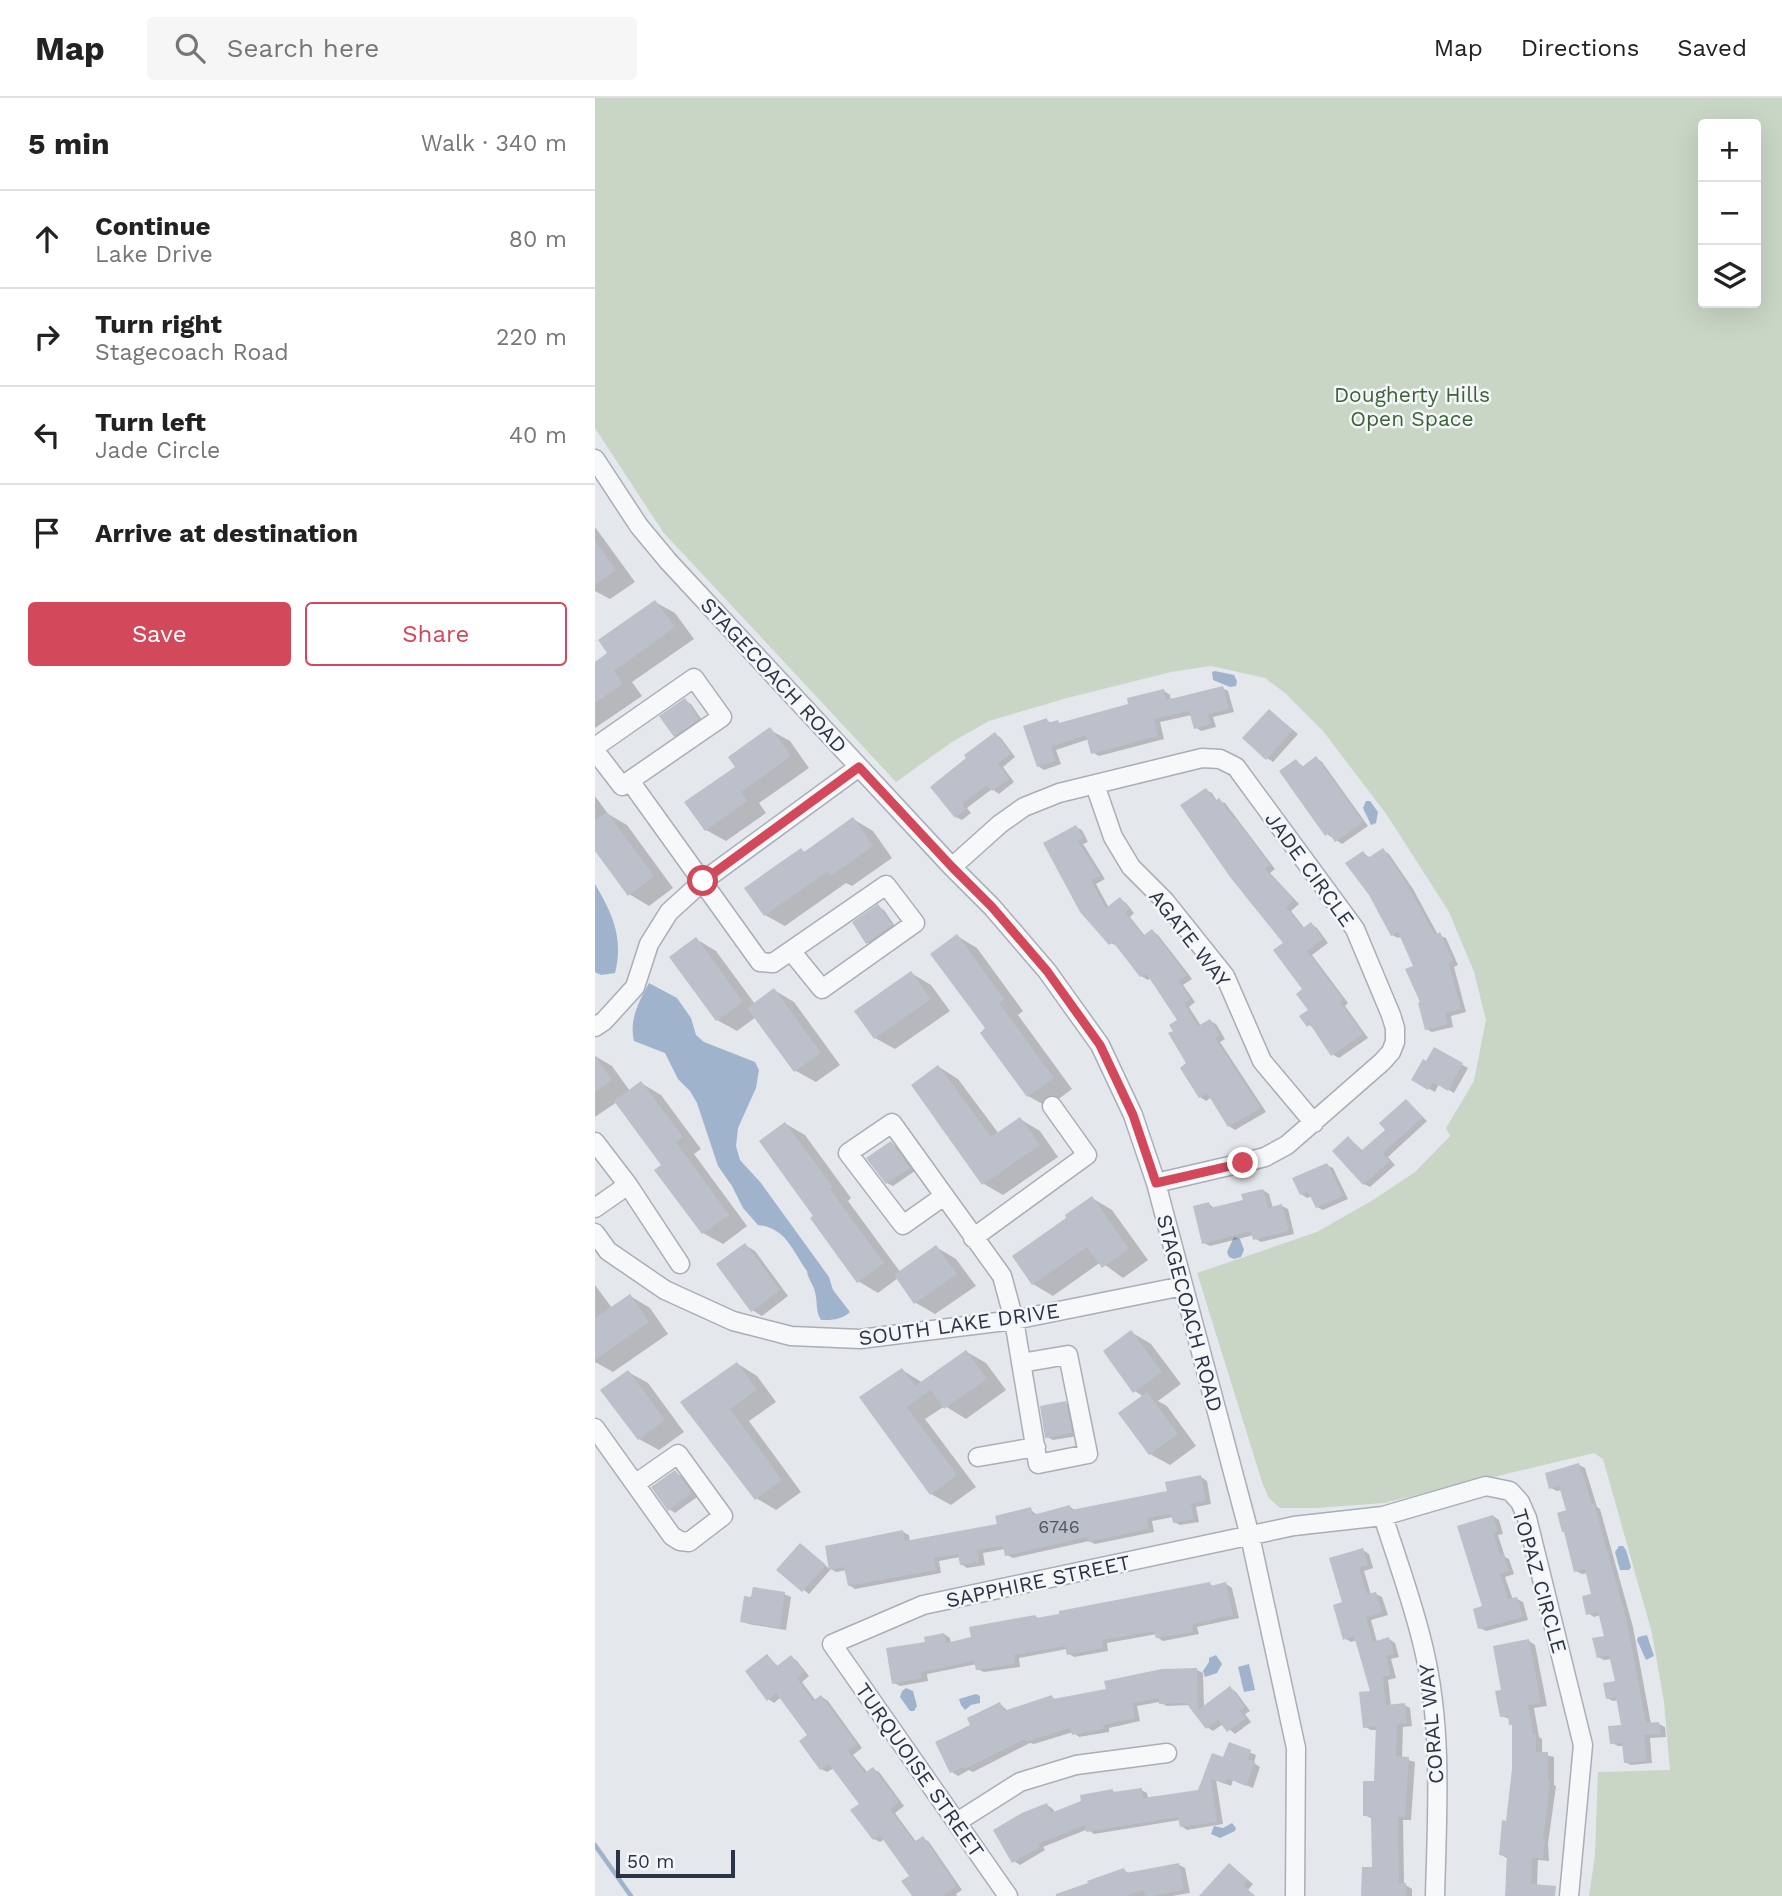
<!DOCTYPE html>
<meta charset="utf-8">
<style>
:root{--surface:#fff;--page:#f6f6f6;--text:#222;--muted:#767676;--line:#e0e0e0;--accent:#d1495b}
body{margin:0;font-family:"Work Sans",sans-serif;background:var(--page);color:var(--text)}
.controls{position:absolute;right:21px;top:21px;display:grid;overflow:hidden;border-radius:7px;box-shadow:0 7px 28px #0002}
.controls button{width:63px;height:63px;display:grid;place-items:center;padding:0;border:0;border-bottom:2px solid var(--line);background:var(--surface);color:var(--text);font:35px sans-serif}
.scale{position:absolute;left:21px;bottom:18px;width:119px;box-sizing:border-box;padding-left:7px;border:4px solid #2b3445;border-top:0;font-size:19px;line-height:24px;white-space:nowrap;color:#2b3445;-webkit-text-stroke:5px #f4f6f9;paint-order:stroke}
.stop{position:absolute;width:21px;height:21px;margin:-16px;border:5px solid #d1495b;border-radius:50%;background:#fff}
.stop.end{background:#d1495b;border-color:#fff;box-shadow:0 2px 7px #0008}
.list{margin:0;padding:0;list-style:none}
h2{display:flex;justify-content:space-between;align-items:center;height:91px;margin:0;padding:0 28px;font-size:30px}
h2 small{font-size:23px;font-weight:400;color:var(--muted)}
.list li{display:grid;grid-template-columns:46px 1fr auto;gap:21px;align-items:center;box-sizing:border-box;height:98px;padding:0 28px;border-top:2px solid var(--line)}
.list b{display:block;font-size:26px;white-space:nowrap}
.list p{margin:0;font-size:23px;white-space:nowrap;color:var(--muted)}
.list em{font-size:23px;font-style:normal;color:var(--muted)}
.actions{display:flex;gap:14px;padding:21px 28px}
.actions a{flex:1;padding:16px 0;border:2px solid var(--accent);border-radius:7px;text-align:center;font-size:24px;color:var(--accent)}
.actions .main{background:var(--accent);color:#fff}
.icon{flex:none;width:38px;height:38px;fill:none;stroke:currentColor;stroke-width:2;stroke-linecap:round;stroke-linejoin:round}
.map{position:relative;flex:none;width:1187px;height:1798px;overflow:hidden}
header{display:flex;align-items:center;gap:42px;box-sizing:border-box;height:98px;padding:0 35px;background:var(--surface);border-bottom:2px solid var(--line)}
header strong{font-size:33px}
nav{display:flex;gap:38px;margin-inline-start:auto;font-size:24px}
.search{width:490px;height:63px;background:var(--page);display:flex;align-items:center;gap:18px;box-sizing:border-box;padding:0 24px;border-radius:7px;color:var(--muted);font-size:26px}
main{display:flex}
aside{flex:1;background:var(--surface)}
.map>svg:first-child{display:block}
.green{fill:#c9d6c5;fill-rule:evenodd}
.water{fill:#9fb4cc}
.shadow{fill:#0003}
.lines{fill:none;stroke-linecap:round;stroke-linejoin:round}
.stream{stroke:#9fb4cc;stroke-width:4.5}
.building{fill:#bbc0ca}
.minor-casing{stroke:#a9aeb7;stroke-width:21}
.minor{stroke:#f7f8fa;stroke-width:18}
.route{stroke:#d1495b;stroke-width:9}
.labels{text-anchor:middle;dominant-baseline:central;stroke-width:5;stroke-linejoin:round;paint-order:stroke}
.number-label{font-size:18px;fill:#4f5766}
.park-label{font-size:21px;fill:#3f6138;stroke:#f4f6f9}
.street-label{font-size:21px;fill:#2b3445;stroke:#f4f6f9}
</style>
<header>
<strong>Map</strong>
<div class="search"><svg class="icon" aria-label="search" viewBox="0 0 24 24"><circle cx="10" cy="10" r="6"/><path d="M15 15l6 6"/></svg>Search here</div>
<nav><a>Map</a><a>Directions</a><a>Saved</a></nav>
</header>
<main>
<aside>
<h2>5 min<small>Walk · 340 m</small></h2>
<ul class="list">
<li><svg class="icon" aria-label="ahead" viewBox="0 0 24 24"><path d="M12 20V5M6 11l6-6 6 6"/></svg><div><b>Continue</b><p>Lake Drive</p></div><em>80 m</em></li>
<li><svg class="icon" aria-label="right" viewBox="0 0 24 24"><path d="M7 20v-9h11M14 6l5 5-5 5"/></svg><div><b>Turn right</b><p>Stagecoach Road</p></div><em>220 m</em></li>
<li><svg class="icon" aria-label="left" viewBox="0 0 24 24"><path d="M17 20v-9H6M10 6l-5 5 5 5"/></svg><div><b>Turn left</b><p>Jade Circle</p></div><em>40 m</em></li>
<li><svg class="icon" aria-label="arrive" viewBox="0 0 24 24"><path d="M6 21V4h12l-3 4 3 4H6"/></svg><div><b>Arrive at destination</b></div></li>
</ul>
<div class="actions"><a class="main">Save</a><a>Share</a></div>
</aside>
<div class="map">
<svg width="1187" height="1798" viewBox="0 0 1187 1798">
<rect width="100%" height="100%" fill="#e4e7ec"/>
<!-- green -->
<path class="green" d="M0,0H1187V1798H994L1000,1757L1003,1674L1075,1672L1069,1604L1057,1535L1008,1361L999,1355L789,1405L721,1410H685L674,1400L668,1387L602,1175L722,1134L778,1102L820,1074L855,1038L851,1030L879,983L891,922L879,874L854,814L792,717L728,633L690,595L670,580L616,568L576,574L472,600L394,623L357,644L301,684L68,434L0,330ZM1108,26H1161V205H1108Z"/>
<!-- water -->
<path class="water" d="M620,573L639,577L642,583L641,588L635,589L618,582L617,574Z
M771,703H775L783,714L781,725L776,727L768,710Z
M0,786C17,815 29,840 20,875L6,877L0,874Z
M54,885L82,900L96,920L101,937L109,944L160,964L164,972L161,990L143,1030L141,1048L145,1062L166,1085L234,1179L238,1192L255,1214C246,1222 238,1222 226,1222C220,1212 223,1205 220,1194C219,1187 213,1182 212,1173C197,1152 191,1130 163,1127L148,1110L137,1088L123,1068L102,1005L95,993L83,981L70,955L39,943C34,922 44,903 54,885Z
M639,1139L645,1141L649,1152L646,1159L639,1161L634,1159L632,1154Z
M1024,1448H1028L1031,1452L1036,1469L1034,1472H1025L1020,1454Z
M1052,1537L1059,1558L1051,1562L1042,1542L1043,1539Z
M621,1557L627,1566L622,1575L610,1579L608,1573L614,1564V1560Z
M654,1566L660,1592L649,1594L643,1569Z
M311,1590L318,1593L322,1608L319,1613H315L305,1599L307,1593Z
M381,1596L385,1598V1605L376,1607L370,1612L366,1607L364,1601Z
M637,1725L641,1730L640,1733L625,1740L616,1736L619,1728L628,1730Z"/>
<!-- shadow -->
<path class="shadow" d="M0,429L40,484L15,501L0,493Z
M60,504L80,515L99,541L37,584L47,598L0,630V566L15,555Z
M627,590L633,593L639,614L618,619L621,629L606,633L600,629L597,617L565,624L569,641L504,658L497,654L494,641L461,652L466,666L449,672L443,668L451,622L458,626H466L535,607L569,593L575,597L576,603Z
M90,603L96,606L109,625L86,641L80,637Z
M675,613L703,636L678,664L672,660Z
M175,632L195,643L214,670L164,705L171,715L131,743L111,732L142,669Z
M400,636L406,640L420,659L408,669L419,684L404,696L397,691L372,710L376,715L367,722L361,719Z
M721,660L727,664L773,728L747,746L732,736L701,663L709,669Z
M611,692L617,695L622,703L630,705L680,771L675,775L704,806L696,813L710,831L716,826L722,830L733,845L717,857L753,905L750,908L773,940L744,960L737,956L721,931L714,927L716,912L710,891L690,845Z
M0,698L13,716L32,727L78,790L54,808L34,796L0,750Z
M258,721L278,733L297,760L257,788L251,785L190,828L170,817L206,752L210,754Z
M481,729L487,732L493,744L488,746L510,781L501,786L514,810L525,801L531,805L539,815L535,819L550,838L557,833L563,837L591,873L597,881L588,887L600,904L594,909L606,928L615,923L621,926L630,941L625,944L671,1014L640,1032L634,1028L617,999L611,1003L605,999L580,933L585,922L556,879L553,882L546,878L523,848L515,845L487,813Z
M788,752L794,756L818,791L843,837L851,840L863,867L859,869L871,914L856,918L858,929L837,934L831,931L821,869L807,838L803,840L797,837L768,755L776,760Z
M283,808L289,812L302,831L278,848L272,844Z
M362,838L382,850L428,913L423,917L477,991L453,1009L433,998L393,931Z
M101,841L121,853L160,906L179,892L199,904L245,967L221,984L201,973L161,919L142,933L122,922Z
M316,875L336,887L355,913L300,951L280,940Z
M840,951L873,970L859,995L844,986L840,994L818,982Z
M0,958L17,968L35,993L46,985L66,997L106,1051L99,1056L152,1128L128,1146L108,1135L68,1067L22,1004L0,1019Z
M344,969L363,981L404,1036L425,1021L445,1033L463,1059L408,1097L389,1086Z
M811,1003L832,1023L793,1059L800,1067L775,1089L769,1086L754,1040L768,1053L792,1032Z
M191,1026L210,1037L256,1100L253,1103L306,1175L341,1149L361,1161L381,1188L340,1216L321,1205L303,1180L283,1195L263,1183L220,1118Z
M296,1045L302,1049L320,1073L298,1088L292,1085Z
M732,1067L738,1070L753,1101L728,1112L722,1109L717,1098L712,1100L706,1096Z
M668,1092L674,1096L678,1110L687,1108L693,1111L699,1136L666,1144L659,1140V1137L615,1148L609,1145L613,1105L620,1111L650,1103Z
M497,1100L517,1112L553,1162L528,1180L506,1164L458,1198L438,1186L419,1159L474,1120Z
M150,1147L160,1153L193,1198L167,1218L157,1212Z
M0,1187L17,1210L35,1198L55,1210L73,1236L18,1274L0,1264Z
M536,1234L556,1246L586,1286L563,1303L572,1308L601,1348L575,1367L555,1356L549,1299L540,1293Z
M372,1254L391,1265L411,1292L371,1321L350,1308L330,1321L381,1389L356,1407L336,1396L267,1300L307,1272L328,1285Z
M143,1266L162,1278L181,1304L154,1323L206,1394L181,1412L161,1400L88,1305Z
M33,1274L53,1285L89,1334L64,1352L44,1341Z
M470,1305L477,1309L483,1338L458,1342L452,1339Z
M984,1367L990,1370L1002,1409L1005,1411L1038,1529L1056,1626H1064L1070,1629L1071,1639L1055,1640L1057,1665L1036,1667L1030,1664L1029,1648H1023L1017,1645L1028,1629L1024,1602L1018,1603L1012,1600L1022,1584L1016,1561L1009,1562L1003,1559L1011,1539L1005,1517L999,1519L993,1515L998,1497L993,1475L987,1476L981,1473L974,1414L967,1392L962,1393L956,1390Z
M80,1374L86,1378L102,1399L80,1415L74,1411Z
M606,1379L612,1383L616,1406L601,1409L604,1424L585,1427L579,1424L578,1419L557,1423L559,1434L500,1446L494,1443L418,1460L412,1457L410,1451L388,1455L390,1467L372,1470L366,1466L365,1459L344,1463L346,1475L260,1491L254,1487L252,1472L241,1474L236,1471L214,1496L183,1472L205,1447L236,1472L232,1449L308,1434L314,1437L315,1444L404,1428L402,1419L435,1411L442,1417L475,1409L482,1413L574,1394L572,1386Z
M898,1418L904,1422L908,1436L903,1437L910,1459L914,1461L919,1476L910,1479L918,1502L922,1501L928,1504L933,1522L891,1533L885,1530L890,1509Z
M768,1452L774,1456L778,1470L769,1473L776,1497L781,1496L787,1499L793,1517L776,1522L782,1544L794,1541L800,1545L804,1559L796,1561L801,1580L793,1582L796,1608L809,1607L815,1610L817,1628L808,1629L807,1660L820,1664L816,1722H808L809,1786L817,1791V1798H768L778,1771V1721L769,1717L780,1684L783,1632H776L770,1629L777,1594L762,1542L756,1544L749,1540V1505Z
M615,1486L619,1489L631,1486L637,1490L644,1520L602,1529L604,1536L568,1543L562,1539V1536L512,1545L513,1553L479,1559L473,1555L472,1551L424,1560L425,1569L389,1574L382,1571V1566L332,1576L333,1583L305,1588L299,1585L332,1545L349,1536L355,1540L356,1545L378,1541L440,1518L445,1521Z
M189,1496L196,1499L191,1532L153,1526L147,1523Z
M934,1543L940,1547L952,1608L939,1610L944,1639L947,1641V1656L959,1659V1687L961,1688L953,1746L954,1763L943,1762L942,1788L950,1798H911L912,1760L906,1757L913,1724L919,1672V1628L915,1621L906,1618L908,1594Z
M172,1558L184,1569L196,1559L202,1563L214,1578L207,1584L221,1603L227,1599L233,1603L267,1650L258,1657L273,1675L278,1671L284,1674L309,1708L300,1715L322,1745L328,1740L334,1744L367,1792L361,1796L362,1798H319L317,1778L290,1741L285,1744L279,1741L267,1706L239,1670L232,1674L226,1671L214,1638L186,1599L179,1605L173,1601Z
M602,1572L608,1575L609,1610L635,1590L641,1594L655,1613L650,1616L656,1624L640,1636L628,1626L618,1633L612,1629L596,1607L572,1608L564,1604L542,1608L545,1623L514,1630V1634L484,1639L478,1634L439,1646L435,1645L378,1674L374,1672L363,1678L357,1674L377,1628L405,1606L413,1613L457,1599L461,1602Z
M635,1646L661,1657L659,1665L665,1669L658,1690L638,1682L636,1688L621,1682L628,1726L592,1732L586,1728L585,1722L499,1736L493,1731L448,1749L450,1752L425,1767L419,1763L452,1707L458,1711L460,1715L518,1693L522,1696L546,1692L552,1695L553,1701L605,1694L629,1661Z
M584,1767L590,1770L595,1795L577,1798H460L529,1772L535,1776Z
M635,1767L658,1786L653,1792L660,1798H607Z"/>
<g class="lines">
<!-- stream -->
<path class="stream" d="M0,1747L36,1798"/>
</g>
<!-- building -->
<path class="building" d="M0,443L21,472L0,487Z
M60,502L80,529L19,573L28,586L0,605V564L12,555L3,542Z
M628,588L634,611L613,616L616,626L599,631L594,613L559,621L563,638L496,656L491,637L456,649L460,663L442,669L428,628L452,620L453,625L463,622L464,625L533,606L532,600L569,591L571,602Z
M90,600L104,621L79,639L64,618Z
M674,611L698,632L671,662L647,640Z
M175,629L196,658L146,694L152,703L110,733L89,704L140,669L133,659Z
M400,634L416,656L403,665L414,681L397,693L392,687L367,706L371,711L360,720L335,689L371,660L369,657Z
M721,658L768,724L740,744L734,735L730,738L684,673L701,661L707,669Z
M611,690L620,703L624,700L640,722L641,721L675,767L670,771L699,802L691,809L708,830L716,824L728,841L712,853L748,901L745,904L768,936L736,958L715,926L712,929L704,918L713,912L701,896L707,891L678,852L688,845L635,779L585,707Z
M12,714L59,778L33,798L0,753V722Z
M258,719L278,748L236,778L233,773L169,818L149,790L206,750L209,754Z
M481,727L488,740L483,743L505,778L496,782L511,810L525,799L534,811L530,815L548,838L557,831L585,868L592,877L584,883L595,901L589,905L603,928L615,921L625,937L620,940L666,1010L633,1029L612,995L604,1000L585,970L591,965L573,935L578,933L574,927L582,922L551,875L545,879L518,844L514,847L485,814L448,745Z
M788,750L812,786L840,837L845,834L858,863L854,865L866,911L850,915L853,926L830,932L823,905L825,904L810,871L818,868L803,834L796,838L774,797L750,765L768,753L773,760Z
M283,806L297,827L271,846L257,824Z
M362,836L409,901L404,905L459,980L432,999L385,935L390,930L335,856Z
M101,839L148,904L121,923L74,859Z
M316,873L336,901L279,941L259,913Z
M179,890L226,955L199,974L152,910Z
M839,949L868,965L853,993L838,984L833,992L816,982L828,961L831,963Z
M0,958L17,982L0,994Z
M343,967L396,1039L425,1019L445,1047L387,1087L316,987Z
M46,983L88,1039L81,1044L134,1117L107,1136L59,1072L66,1067L19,1003Z
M811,1001L828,1019L788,1055L795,1063L768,1087L737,1053L753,1038L766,1053L790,1032L784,1025Z
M190,1024L238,1089L235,1091L289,1165L262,1185L215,1120L218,1118L164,1043Z
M296,1043L315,1070L291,1086L271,1060Z
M732,1065L748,1098L721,1110L713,1094L705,1097L697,1080Z
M668,1091L673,1110L687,1106L694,1133L658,1142L656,1133L607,1146L598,1108L614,1104L615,1110L648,1102L646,1096Z
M497,1098L534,1151L507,1170L492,1149L437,1187L417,1158L471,1120L470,1117Z
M150,1145L185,1192L156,1214L121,1166Z
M341,1147L362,1176L319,1206L299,1177Z
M35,1196L54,1224L0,1262V1220Z
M536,1232L567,1274L538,1295L508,1253Z
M371,1252L392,1281L349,1311L336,1292L312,1309L362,1377L335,1397L264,1299L307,1270L320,1288Z
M142,1264L162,1292L135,1311L187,1382L160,1402L85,1304Z
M33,1272L70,1322L43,1342L5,1292Z
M552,1294L583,1336L554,1357L523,1315Z
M471,1303L477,1335L450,1340L445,1308Z
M984,1365L997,1406L999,1405L1032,1524L1051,1625L1064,1624L1066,1636L1049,1637L1052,1663L1029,1665L1027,1645L1015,1646L1013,1628L1026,1627L1021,1599L1011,1601L1008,1585L1020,1583L1014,1557L1002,1560L997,1540L1009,1538L1003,1514L991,1517L987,1498L996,1496L990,1471L979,1474L969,1434H967L962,1415L971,1412L964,1388L954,1391L950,1375Z
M80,1372L97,1395L73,1413L56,1389Z
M606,1377L611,1403L596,1406L599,1421L578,1425L576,1416L552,1420L554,1431L493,1444L492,1439L410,1458L408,1448L382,1452L384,1464L365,1467L363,1456L339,1460L341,1472L253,1488L249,1469L234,1472L230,1448L308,1432L310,1443L402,1426L400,1418L436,1409L438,1417L475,1407L476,1412L572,1393L570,1384Z
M898,1417L903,1433L898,1434L905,1457L908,1456L914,1473L905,1476L913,1501L922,1499L928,1519L883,1531L878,1511L887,1508L862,1428Z
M205,1445L231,1467L207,1494L181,1472Z
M768,1450L773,1467L764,1470L772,1496L781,1494L787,1514L771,1519L778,1544L794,1539L799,1556L791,1558L796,1577L788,1579L791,1607L810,1605L812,1625L802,1626L801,1658L814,1659L810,1719H803L804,1785H811V1798H766L767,1769H777L776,1718H768V1683H779L781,1628L768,1630L764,1594L775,1593L759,1538L748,1542L738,1507L747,1504L734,1460Z
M615,1484L616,1488L631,1484L638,1517L597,1526L598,1534L561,1540L559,1533L507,1542L508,1550L472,1557L470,1548L419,1557L420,1566L381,1572L379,1563L326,1574L327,1580L297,1586L291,1550L330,1544L329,1539L349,1535L351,1545L376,1539L374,1529L440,1517L441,1520L464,1516V1513Z
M158,1489L190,1494L185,1530L145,1524L149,1498L156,1499Z
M934,1541L946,1605L933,1607L938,1636H941V1654H953V1683H955L948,1742H950L948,1761L937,1760L936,1786L961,1788L960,1798H910L912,1758L904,1757L907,1722L911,1723L917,1671V1627H914L913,1618L905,1619L900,1593L906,1592L898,1548Z
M172,1556L182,1568L196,1557L209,1574L202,1580L218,1603L226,1597L262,1646L253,1653L270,1675L278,1669L304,1704L295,1711L319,1744L328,1738L362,1788L348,1798H317L306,1783L314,1778L285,1737L278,1742L255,1712L264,1706L234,1666L225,1672L204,1643L212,1637L181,1595L172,1603L150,1573Z
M602,1570L603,1612L635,1588L650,1609L645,1613L651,1620L632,1634L623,1622L611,1631L591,1605L564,1606V1600L537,1605L540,1620L508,1627L509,1631L477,1637L475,1630L431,1644L430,1641L370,1671L369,1669L355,1675L340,1644L375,1627L372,1620L405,1604L409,1613L457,1597L458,1601L511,1591L509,1583L567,1571Z
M634,1644L656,1652L653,1661L660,1664L651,1688L632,1680L630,1686L616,1681L622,1724L585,1729L583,1719L491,1734L490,1727L443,1746L445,1749L417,1765L398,1732L427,1715L452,1705L456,1715L486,1703L485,1697L518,1691V1694L547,1690L548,1700L603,1692L617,1655L628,1659Z
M584,1765L589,1792L557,1798H550L549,1792L530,1798H461V1796L493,1785L492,1783L529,1770L531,1775Z
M634,1765L653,1782L648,1787L660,1798H604Z"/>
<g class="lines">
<defs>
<path id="minor" d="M0,361L44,428L73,463L357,769L397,809L452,873L505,947L538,1017L561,1085L655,1438L701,1650L700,1798
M0,649L99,580L127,619L27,688L0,653
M35,683L165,864L178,865L291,787L320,825L227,891L196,853
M500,687L518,739L536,769L570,803L630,878L667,963L719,1025
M357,769L405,726L429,709L464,695L607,660L625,661L641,669L760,831L796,917L800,930V944L796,954L787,964L692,1047L670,1059L647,1065L561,1085
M0,929L9,923L40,889L54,846L74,814L108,783L264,669
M0,1044L33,1087L85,1166
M349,1098L308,1127L253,1055L297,1025L407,1178L419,1222L443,1366L493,1356L473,1257L426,1265
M0,1110L33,1087
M0,1135L13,1153L70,1192L138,1223L196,1238L265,1241L419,1222L588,1188
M378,1140L492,1057L457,1008
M0,1330L77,1438L85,1443L94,1444L128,1418L83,1356L40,1386
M383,1359L441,1349
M788,1418C802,1462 819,1507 829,1552C848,1632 842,1716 840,1798
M362,1724L425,1684L481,1667L572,1655
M413,1798L237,1546L328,1507L699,1428L788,1418L891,1388L915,1393L925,1404L932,1420L988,1647L974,1798"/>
</defs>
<!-- minor casing -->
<use href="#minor" class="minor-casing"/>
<!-- minor -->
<use href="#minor" class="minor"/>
</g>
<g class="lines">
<!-- route -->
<path class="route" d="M108,783L264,669L357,769L397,809L452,873L505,947L538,1017L561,1085L648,1065"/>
</g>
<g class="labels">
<!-- number labels -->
<g class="number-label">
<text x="464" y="1428">6746</text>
</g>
<!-- park labels -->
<g class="park-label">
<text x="817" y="296">Dougherty Hills<tspan x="817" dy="24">Open Space</tspan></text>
</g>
<!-- street labels -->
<g class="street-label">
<text transform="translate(179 577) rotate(47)">STAGECOACH ROAD</text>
<text transform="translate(715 771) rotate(54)">JADE CIRCLE</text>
<text transform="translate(595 840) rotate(52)">AGATE WAY</text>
<text transform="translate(595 1215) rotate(75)">STAGECOACH ROAD</text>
<text transform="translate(364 1226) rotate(-8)">SOUTH LAKE DRIVE</text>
<text transform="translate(443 1483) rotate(-12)">SAPPHIRE STREET</text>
<text transform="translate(945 1483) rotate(74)">TOPAZ CIRCLE</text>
<text transform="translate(836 1626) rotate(-95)">CORAL WAY</text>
<text transform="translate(325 1672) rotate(55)">TURQUOISE STREET</text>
</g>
</g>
</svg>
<div class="controls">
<button>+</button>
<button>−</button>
<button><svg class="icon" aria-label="layers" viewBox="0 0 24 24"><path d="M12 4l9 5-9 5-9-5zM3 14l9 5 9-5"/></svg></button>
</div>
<div class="scale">50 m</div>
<div class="stop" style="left:108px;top:783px"></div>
<div class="stop end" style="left:648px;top:1065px"></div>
</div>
</main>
